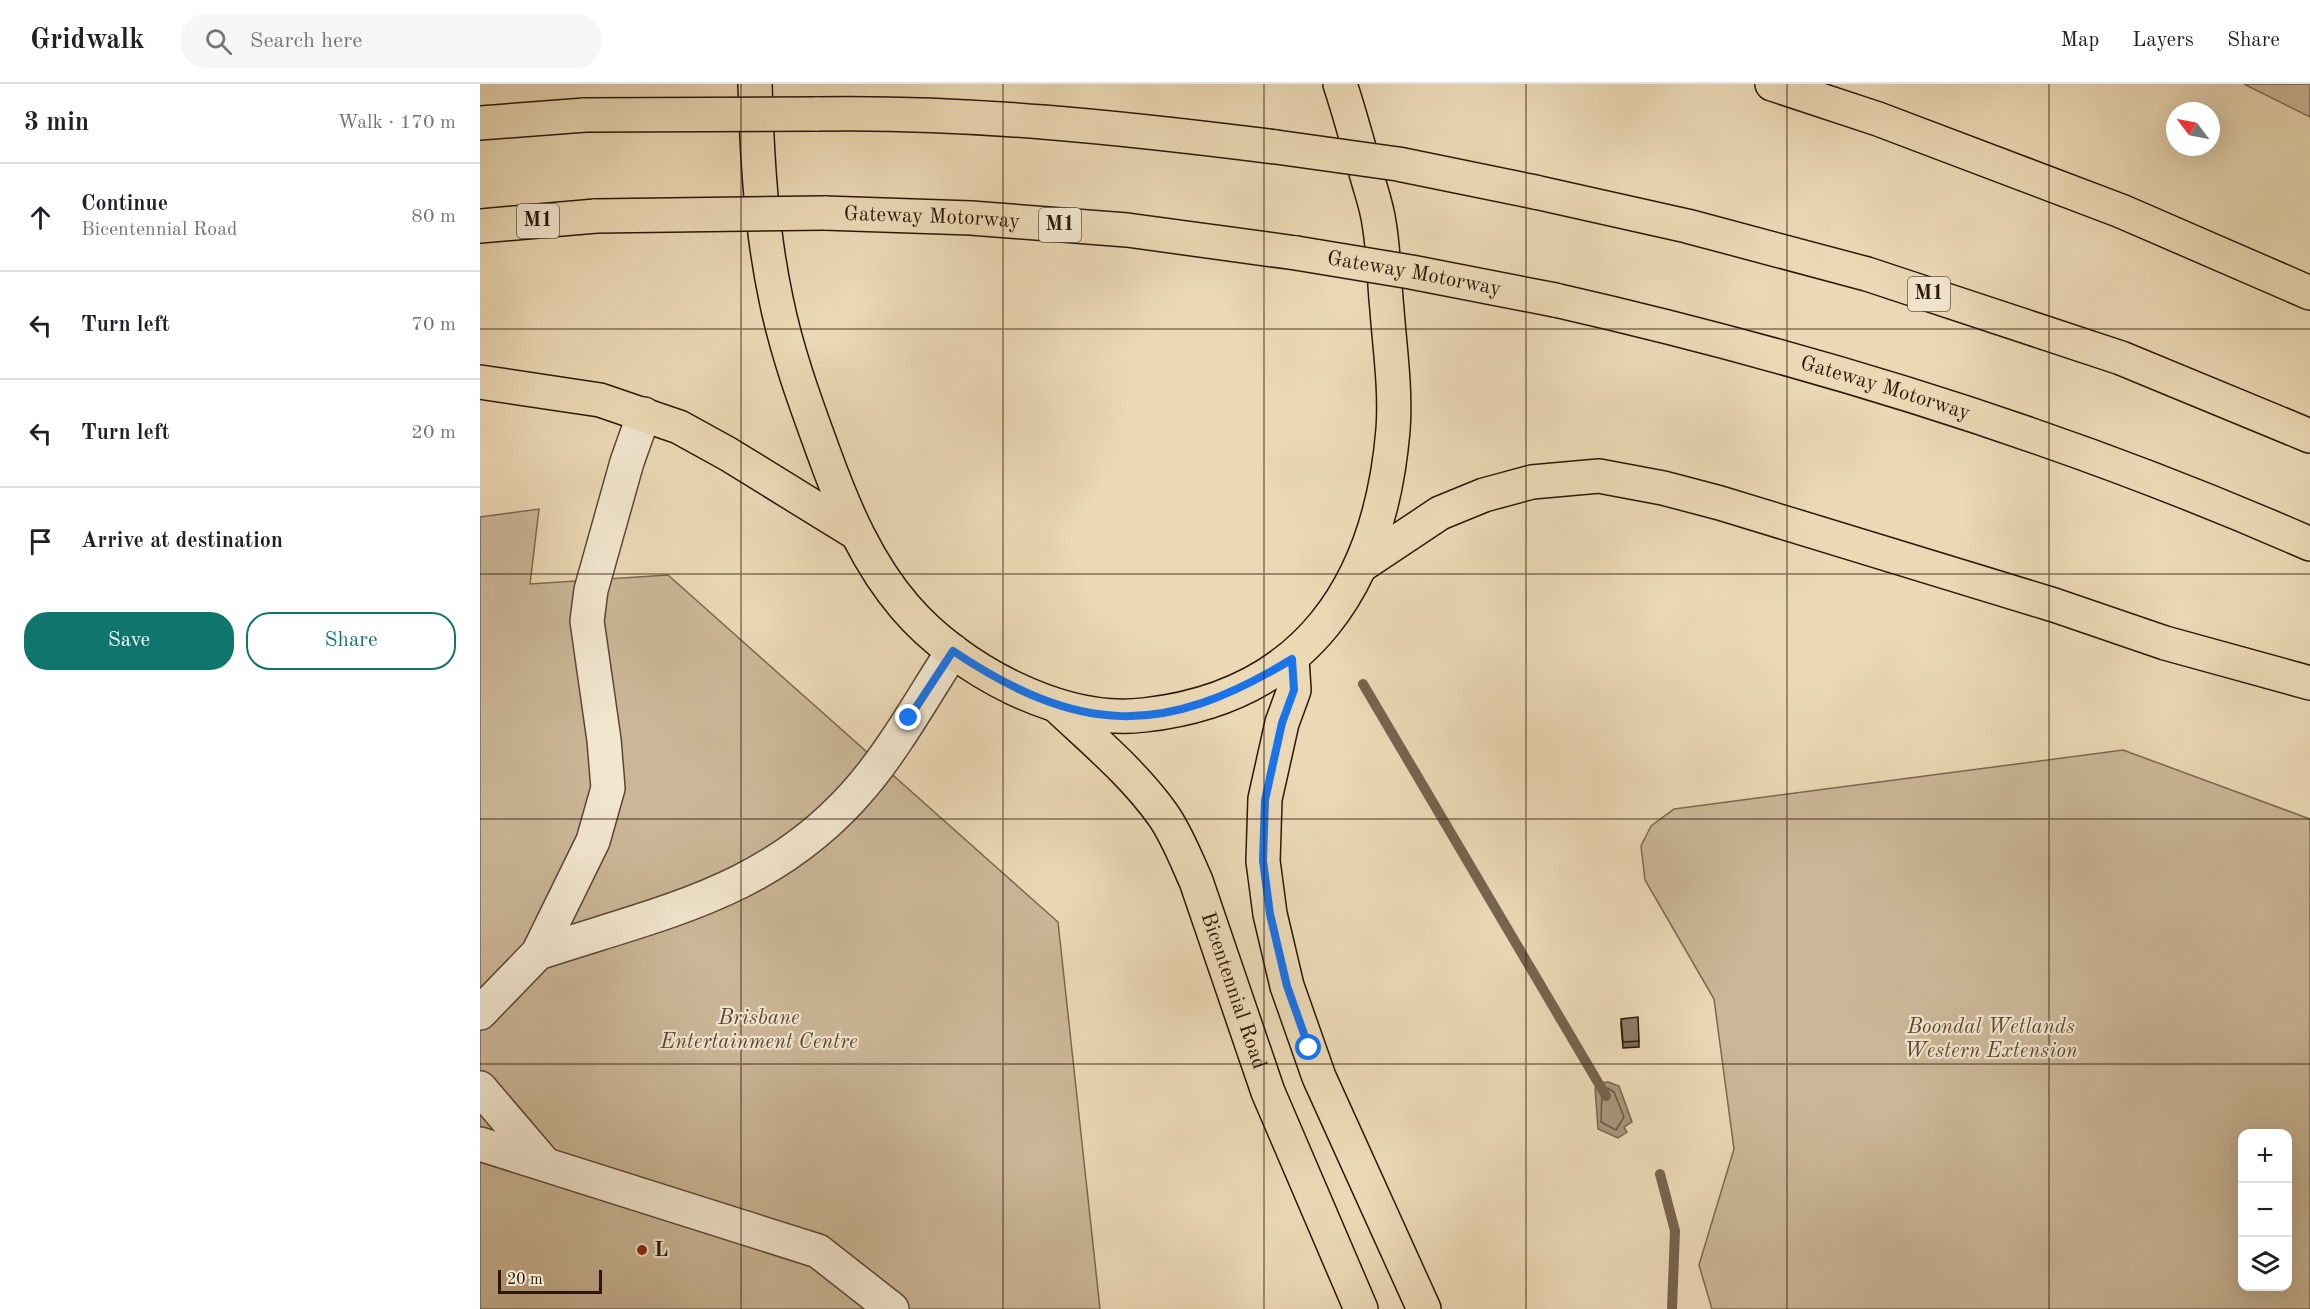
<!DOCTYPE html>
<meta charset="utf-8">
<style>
:root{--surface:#fff;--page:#f6f6f6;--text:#202124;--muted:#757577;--line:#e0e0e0;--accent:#0f766e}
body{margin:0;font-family:"Old Standard TT",serif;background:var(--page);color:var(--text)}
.controls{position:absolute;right:18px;bottom:18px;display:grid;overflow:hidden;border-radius:12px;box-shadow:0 6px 24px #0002}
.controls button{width:54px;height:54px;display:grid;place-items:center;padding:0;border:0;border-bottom:2px solid var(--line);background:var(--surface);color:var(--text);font:30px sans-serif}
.compass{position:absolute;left:1686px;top:18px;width:54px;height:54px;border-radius:50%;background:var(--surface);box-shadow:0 6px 24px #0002;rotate:302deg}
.scale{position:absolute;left:18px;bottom:15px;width:104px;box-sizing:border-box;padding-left:6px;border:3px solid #2c170a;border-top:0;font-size:16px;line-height:21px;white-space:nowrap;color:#2c170a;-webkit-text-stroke:4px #f2e6cf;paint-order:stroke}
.stop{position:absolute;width:18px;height:18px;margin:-14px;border:4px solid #1a73e8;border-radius:50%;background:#fff}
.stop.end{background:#1a73e8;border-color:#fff;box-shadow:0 2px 6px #0008}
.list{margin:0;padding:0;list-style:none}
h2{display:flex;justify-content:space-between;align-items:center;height:78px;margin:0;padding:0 24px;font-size:26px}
h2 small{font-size:20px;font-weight:400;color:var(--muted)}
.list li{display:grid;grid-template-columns:39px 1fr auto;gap:18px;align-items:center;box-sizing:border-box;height:108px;padding:0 24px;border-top:2px solid var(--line)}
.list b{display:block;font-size:22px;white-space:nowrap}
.list p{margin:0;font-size:20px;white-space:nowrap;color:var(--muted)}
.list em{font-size:20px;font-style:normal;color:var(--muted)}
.actions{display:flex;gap:12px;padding:18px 24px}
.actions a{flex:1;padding:14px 0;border:2px solid var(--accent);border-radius:24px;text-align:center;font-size:21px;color:var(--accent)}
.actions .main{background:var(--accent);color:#fff}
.icon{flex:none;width:33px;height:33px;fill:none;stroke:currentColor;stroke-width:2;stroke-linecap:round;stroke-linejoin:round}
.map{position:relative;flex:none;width:1830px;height:1225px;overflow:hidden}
header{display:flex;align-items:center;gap:36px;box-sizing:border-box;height:84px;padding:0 30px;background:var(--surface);border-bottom:2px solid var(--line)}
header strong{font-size:28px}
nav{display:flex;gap:33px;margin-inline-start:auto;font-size:21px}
.search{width:420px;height:54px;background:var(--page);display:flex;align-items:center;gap:15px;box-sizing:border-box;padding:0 21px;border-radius:24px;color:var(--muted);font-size:22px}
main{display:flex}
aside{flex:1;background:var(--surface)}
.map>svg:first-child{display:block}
.green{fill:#cbb798;stroke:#7c6751;stroke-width:1.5;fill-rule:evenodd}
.water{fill:#aa967b;stroke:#78634e;stroke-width:1.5}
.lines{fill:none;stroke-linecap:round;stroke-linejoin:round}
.shore{stroke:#6b5642;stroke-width:1.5}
.stream{stroke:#78634e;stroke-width:10}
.minor-casing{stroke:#5c4735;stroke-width:36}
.major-casing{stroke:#2c170a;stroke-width:36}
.highway-casing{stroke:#2c170a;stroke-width:36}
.minor{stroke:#f2e6cf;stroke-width:33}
.major{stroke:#ebd8b5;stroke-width:33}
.highway{stroke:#ebd8b5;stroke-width:33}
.highway-bridge-casing{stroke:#2c170a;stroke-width:36;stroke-linecap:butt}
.highway-bridge{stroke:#ebd8b5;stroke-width:33}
.wall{fill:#7b6a55;stroke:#2c170a;stroke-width:1.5}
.building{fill:#8f7b63;stroke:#2c170a;stroke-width:1.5}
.route{stroke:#1a73e8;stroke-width:8}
.grid{fill:none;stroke:#2c170a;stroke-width:1.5;stroke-opacity:0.55}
.poi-dot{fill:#8f2418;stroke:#f2e6cf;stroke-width:2}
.labels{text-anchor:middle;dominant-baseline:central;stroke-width:4.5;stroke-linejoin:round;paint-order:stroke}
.shield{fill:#f2e6cf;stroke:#675545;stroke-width:1.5}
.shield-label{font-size:20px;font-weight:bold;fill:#2c170a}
.street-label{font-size:21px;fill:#2c170a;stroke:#f2e6cf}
.park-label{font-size:21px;font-style:italic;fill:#5c4735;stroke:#f2e6cf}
.poi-label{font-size:21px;font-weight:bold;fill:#2c170a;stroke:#f2e6cf;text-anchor:start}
</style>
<header>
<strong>Gridwalk</strong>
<div class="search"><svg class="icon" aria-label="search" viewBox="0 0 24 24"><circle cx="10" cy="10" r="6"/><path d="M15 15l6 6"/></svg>Search here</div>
<nav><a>Map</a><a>Layers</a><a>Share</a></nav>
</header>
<main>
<aside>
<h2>3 min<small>Walk · 170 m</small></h2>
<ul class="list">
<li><svg class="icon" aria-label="ahead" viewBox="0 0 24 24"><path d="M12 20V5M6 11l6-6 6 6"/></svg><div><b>Continue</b><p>Bicentennial Road</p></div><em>80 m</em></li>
<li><svg class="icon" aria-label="left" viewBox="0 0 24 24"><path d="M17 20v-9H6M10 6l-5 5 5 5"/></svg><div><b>Turn left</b></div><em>70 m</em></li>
<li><svg class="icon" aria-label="left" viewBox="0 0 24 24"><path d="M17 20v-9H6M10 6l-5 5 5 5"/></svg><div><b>Turn left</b></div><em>20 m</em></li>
<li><svg class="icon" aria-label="arrive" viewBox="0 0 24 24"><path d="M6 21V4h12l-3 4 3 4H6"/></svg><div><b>Arrive at destination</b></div></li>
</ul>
<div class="actions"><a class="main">Save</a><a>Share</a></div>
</aside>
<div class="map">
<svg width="1830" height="1225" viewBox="0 0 1830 1225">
<rect width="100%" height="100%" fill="#ebd8b5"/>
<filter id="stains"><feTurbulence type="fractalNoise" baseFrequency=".00333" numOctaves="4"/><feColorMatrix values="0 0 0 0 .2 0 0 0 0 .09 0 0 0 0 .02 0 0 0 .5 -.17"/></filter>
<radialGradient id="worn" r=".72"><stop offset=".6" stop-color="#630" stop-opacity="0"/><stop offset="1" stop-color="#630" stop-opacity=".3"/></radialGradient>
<!-- green -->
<path class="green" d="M1764,0H1830V33Z
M59,425L50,500L188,491L578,838L620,1225H0V433Z
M1643,666L1830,735V1225H1232L1219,1181L1254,1065L1234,915L1165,796L1161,762L1171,742L1194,725ZM1762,1050H1808V1202H1762Z"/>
<!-- water -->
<path class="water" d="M1128,998L1139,1002L1152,1038L1144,1043L1147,1048L1138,1054L1118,1045L1115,1004L1120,999Z"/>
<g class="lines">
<!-- shore -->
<path class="shore" d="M1127,1004L1134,1008L1144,1033L1136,1046L1121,1038L1122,1007Z"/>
<!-- stream -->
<path class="stream" d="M883,600L1126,1012
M1180,1090L1195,1147L1192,1225"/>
<defs>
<path id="minor" d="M58,869C185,827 294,808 384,700C418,659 444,611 473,567
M0,929L58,869L113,757L128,704L124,656L107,537L111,506L147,378L164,330
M0,1004L64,1079
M0,1060L338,1167L412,1225"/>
<g id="major">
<path d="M275,0C277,72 281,144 296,215C307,270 327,323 346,375C365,427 388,480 425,523C478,585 581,641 664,631C827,613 900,500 913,346C916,307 910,266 907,226C904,197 904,167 899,139C897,123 891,107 887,92C878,61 870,30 860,0"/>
<path d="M812,575L814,606L802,639L785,715L783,777L790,830L807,902L839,993L944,1225"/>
<path id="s1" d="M577,622C614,657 653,689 683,731C697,751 706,775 716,797L788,1008L881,1225"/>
</g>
<g id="highway">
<path d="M1292,0L1398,35L1641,127L1830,209"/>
<path d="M335,30C488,27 644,44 796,63"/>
<path d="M0,39L105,31"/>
<path d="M1055,108L1207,142L1387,190L1641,274L1830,352"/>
<path id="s2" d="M344,129L491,134L647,146L816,169"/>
<path d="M0,142L116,132"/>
<path id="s3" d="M1075,216C1334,275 1587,353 1830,460"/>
<path d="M0,298L120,316L199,343L248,370L376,449"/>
<path d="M882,481L960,429L1004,411L1052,398L1119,392L1183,404L1240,419L1574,521L1685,559L1830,599"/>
</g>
</defs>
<!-- minor casing -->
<use href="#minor" class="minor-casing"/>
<!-- major casing -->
<use href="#major" class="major-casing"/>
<!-- highway casing -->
<use href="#highway" class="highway-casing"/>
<!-- minor -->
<use href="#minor" class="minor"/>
<!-- major -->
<use href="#major" class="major"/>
<!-- highway -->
<use href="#highway" class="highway"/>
<defs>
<g id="highway-bridge">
<path d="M105,31L335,30"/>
<path d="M796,63L918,80L1055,108"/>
<path d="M116,132L344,129"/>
<path id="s4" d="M816,169L931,188L1075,216"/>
</g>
</defs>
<!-- highway-bridge casing -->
<use href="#highway-bridge" class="highway-bridge-casing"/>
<!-- highway-bridge -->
<use href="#highway-bridge" class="highway-bridge"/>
</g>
<!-- wall -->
<path class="wall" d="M1141,940L1159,957V963L1143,964Z"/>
<!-- building -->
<path class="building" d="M1158,933L1159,957L1143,958L1141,935Z"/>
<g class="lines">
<!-- route -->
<path class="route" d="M429,634L473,567C599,651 683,654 812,575L814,606L802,639L785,716L783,777L790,830L807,902L829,964"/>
</g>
<!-- grid -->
<path class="grid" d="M261,0V1225M523,0V1225M784,0V1225M1046,0V1225M1307,0V1225M1569,0V1225M0,245H1830M0,490H1830M0,735H1830M0,980H1830"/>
<!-- markers -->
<circle class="poi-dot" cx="162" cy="1166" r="6"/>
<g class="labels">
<!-- shield labels -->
<g class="shield">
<rect x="37" y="120" width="42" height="34" rx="4.5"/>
<rect x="559" y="124" width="42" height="34" rx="4.5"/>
<rect x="1428" y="193" width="42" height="34" rx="4.5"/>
</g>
<g class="shield-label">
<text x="58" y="137">M1</text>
<text x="580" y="141">M1</text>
<text x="1449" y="210">M1</text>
</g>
<!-- street labels -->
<g class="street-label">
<text stroke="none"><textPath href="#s2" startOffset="108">Gateway Motorway</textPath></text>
<text stroke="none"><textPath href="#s4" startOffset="120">Gateway Motorway</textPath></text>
<text stroke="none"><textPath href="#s3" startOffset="342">Gateway Motorway</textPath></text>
<text stroke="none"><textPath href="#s1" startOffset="342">Bicentennial Road</textPath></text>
</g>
<!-- park labels -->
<g class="park-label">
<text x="279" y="934">Brisbane<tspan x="279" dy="24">Entertainment Centre</tspan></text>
<text x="1511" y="943">Boondal Wetlands<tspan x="1511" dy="24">Western Extension</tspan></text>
</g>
<!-- poi labels -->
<g class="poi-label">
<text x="174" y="1166">L</text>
</g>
</g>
<rect width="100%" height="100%" filter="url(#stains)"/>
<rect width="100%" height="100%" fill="url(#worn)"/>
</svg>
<div class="controls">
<button>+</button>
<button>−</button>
<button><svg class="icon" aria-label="layers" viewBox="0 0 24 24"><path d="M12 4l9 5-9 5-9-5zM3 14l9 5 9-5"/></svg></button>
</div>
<svg class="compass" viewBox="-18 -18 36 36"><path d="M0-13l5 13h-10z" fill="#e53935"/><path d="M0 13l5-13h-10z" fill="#757577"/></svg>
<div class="scale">20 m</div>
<div class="stop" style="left:829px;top:964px"></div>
<div class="stop end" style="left:429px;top:634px"></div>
</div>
</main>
